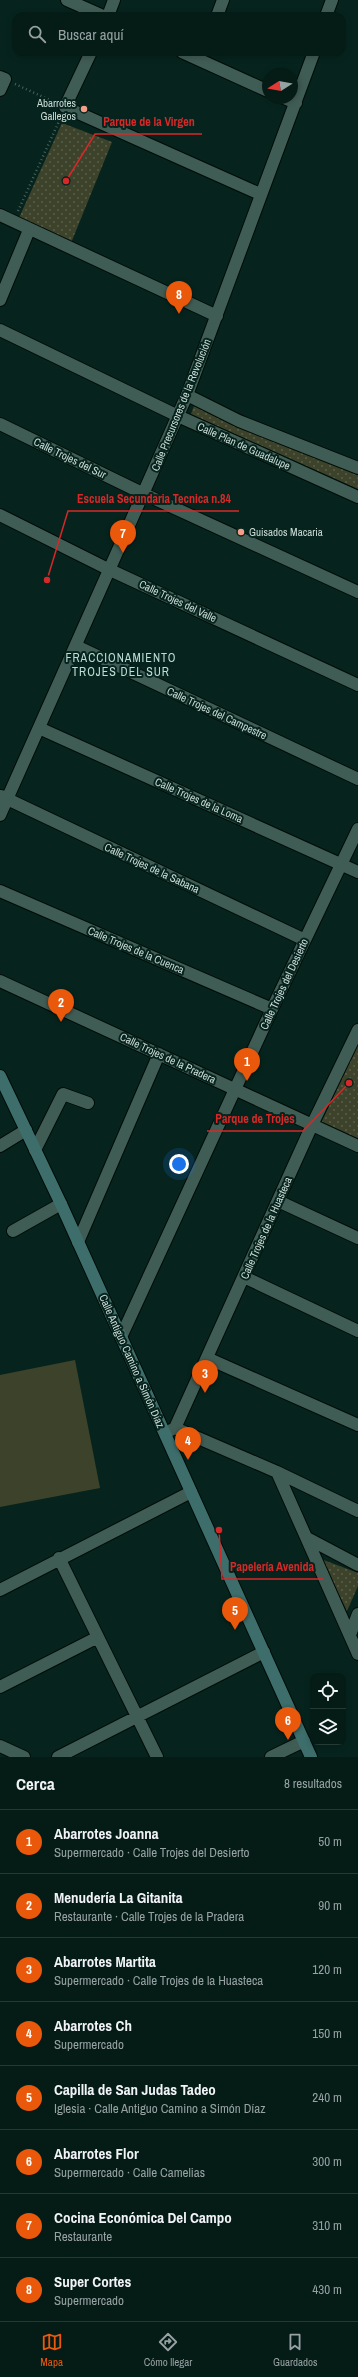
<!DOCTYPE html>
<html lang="es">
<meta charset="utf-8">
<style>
:root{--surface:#041b16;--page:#122823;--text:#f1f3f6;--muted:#97a1a1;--line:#253935;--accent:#ea580c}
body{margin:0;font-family:"Archivo Narrow",sans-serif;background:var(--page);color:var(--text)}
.controls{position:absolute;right:12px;bottom:12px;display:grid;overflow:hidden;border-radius:8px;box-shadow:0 2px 6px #0003}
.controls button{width:36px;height:36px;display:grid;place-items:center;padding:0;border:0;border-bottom:1px solid var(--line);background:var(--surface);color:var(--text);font:20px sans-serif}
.compass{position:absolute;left:262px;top:68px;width:36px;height:36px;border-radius:50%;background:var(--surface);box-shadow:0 2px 6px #0003;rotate:259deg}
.you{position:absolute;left:179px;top:1164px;width:14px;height:14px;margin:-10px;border:3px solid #fff;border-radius:50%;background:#1a73e8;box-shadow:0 0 0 6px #1a73e833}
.badge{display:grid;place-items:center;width:26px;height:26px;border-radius:50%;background:var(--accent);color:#fff;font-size:13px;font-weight:700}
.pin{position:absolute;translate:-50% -33px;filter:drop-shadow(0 1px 2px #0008)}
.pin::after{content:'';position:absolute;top:21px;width:14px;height:12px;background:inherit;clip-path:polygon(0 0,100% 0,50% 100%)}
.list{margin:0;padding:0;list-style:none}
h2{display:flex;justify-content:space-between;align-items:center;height:52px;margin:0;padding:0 16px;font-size:17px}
h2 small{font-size:13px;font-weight:400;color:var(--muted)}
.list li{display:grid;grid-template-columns:26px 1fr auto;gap:12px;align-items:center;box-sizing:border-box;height:64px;padding:0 16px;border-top:1px solid var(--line)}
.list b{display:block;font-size:15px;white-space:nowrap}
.list p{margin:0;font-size:13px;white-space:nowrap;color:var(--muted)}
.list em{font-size:13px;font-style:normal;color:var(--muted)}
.icon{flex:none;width:22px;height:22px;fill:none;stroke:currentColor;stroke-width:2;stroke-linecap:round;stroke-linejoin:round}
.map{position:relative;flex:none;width:358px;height:1757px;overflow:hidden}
.search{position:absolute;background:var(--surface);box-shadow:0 2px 6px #0003;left:12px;right:12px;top:12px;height:44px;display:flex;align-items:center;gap:10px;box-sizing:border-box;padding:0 14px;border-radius:12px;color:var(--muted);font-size:15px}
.sheet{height:564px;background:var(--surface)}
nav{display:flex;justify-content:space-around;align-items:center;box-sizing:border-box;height:56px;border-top:1px solid var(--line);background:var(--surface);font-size:11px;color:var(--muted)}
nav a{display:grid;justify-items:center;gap:2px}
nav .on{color:var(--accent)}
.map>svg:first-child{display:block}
.green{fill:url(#green-dots)}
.pitch{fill:#3d432a}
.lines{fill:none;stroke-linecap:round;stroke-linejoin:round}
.minor-casing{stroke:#000c08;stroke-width:14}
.tertiary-casing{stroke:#000c08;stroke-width:14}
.secondary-casing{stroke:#000c08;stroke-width:14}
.path{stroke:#49625c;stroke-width:2.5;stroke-dasharray:1 3;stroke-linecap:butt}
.minor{stroke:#405d55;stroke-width:12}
.tertiary{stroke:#405d55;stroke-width:12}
.secondary{stroke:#3d6e6c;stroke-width:12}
.poi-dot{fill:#f49e89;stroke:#06241d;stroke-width:1.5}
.labels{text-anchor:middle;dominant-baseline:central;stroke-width:4;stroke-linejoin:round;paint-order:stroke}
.poi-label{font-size:11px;fill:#c9d9d4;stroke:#06241d;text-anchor:end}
.street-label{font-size:11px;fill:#c9d9d4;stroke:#06241d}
.neighbourhood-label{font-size:12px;letter-spacing:1px;fill:#bdded4;stroke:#06241d}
.leader{fill:none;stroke:#d62828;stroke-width:1.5}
.callout-dot{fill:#d62828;stroke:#06241d;stroke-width:1.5}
.callout-label{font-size:12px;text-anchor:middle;font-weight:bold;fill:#d62828;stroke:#06241d;stroke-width:4;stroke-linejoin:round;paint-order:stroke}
</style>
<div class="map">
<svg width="358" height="1757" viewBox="0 0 358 1757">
<defs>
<pattern id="green-dots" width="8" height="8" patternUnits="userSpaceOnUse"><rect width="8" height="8" fill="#3d432a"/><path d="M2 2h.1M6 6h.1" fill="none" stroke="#585e48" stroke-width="1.8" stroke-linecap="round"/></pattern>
</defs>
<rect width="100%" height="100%" fill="#06241d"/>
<!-- green -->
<path class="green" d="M62,123L112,142L71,243L18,220Z
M194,406L358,470V489L191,414Z
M358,1044V1140L321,1123Z
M321,1559L358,1573V1586L347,1611Z"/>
<!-- pitch -->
<path class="pitch" d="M75,1360L100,1488L0,1507V1375Z"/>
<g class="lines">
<defs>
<path id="minor" d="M67,0L103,16
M108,16L114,0
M217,16L223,0
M326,16L332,0
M91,52L65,107L260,194
M182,52L268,91
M0,77L5,79L0,90
M284,98L296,103
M0,215L217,316
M0,300L29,230
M0,330L178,416L358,497
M187,395L239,421L358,468
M0,424L144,494L358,592
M0,515L110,570L358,685
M76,646L358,779
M39,728L358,872
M1,796L305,940
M0,815L187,395L314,52
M0,891L272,1009
M0,981L358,1146
M0,1146L26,1130
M35,1150L63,1094L88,1103
M278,1201L358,1238
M13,1231L61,1204
M78,1242L159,1054
M244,1277L358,1331
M121,1337L272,1009L358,829
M207,1358L358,1425
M175,1428L312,1125L358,1030
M169,1431L175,1428L277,1472L358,1511
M277,1472L358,1654
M307,1538L358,1565
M59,1558L157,1757
M0,1590L191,1492
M350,1635L358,1614
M0,1687L98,1637
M58,1757L264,1652
M271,1757L304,1741"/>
<path id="tertiary" d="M0,1746L24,1757"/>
<path id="secondary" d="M0,1076L61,1204L311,1757"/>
</defs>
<!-- minor casing -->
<use href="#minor" class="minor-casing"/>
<!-- tertiary casing -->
<use href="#tertiary" class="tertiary-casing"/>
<!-- secondary casing -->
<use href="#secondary" class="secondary-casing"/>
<!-- path -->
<path class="path" d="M15,84L54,102
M18,211L61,117"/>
<!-- minor -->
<use href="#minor" class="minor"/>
<!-- tertiary -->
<use href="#tertiary" class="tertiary"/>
<!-- secondary -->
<use href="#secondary" class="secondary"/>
</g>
<!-- markers -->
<g class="poi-dot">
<circle cx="84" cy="109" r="4"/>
<circle cx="241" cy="532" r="4"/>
</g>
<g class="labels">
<!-- poi labels -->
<g class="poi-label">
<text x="76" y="103">Abarrotes<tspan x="76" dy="13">Gallegos</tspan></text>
<text x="249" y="532" text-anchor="start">Guisados Macaria</text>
</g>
<!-- street labels -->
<g class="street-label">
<text transform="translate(181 405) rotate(-68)">Calle Precursores de la Revolución</text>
<text transform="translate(244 446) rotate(24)">Calle Plan de Guadalupe</text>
<text transform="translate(70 458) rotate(26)">Calle Trojes del Sur</text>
<text transform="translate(178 601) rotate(25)">Calle Trojes del Valle</text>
<text transform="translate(217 713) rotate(25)">Calle Trojes del Campestre</text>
<text transform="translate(199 800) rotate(24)">Calle Trojes de la Loma</text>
<text transform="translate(152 868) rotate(25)">Calle Trojes de la Sabana</text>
<text transform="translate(136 950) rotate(23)">Calle Trojes de la Cuenca</text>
<text transform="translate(284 984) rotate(-65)">Calle Trojes del Desierto</text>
<text transform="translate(168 1058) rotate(25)">Calle Trojes de la Pradera</text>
<text transform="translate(266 1228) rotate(-66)">Calle Trojes de la Huasteca</text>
<text transform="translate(132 1361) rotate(66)">Calle Antiguo Camino a Simón Díaz</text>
</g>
<!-- neighbourhood labels -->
<g class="neighbourhood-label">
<text x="121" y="658">FRACCIONAMIENTO<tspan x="121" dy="14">TROJES DEL SUR</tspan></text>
</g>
</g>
<!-- callouts -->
<path class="leader" d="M66 181L95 134H202M47 580L68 511H239M349 1083L303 1131H207M219 1530L222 1579H323"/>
<g class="callout-dot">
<circle cx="66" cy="181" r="4"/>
<circle cx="47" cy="580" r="4"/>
<circle cx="349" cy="1083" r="4"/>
<circle cx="219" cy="1530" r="4"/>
</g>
<g class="callout-label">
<text x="149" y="126">Parque de la Virgen</text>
<text x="154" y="503">Escuela Secundaria Tecnica n.84</text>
<text x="255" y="1123">Parque de Trojes</text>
<text x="272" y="1571">Papelería Avenida</text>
</g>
</svg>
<div class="controls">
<button><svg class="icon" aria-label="locate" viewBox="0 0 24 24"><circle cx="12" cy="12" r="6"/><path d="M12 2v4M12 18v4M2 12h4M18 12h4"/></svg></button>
<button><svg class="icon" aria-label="layers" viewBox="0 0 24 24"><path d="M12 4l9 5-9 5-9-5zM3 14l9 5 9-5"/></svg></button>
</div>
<svg class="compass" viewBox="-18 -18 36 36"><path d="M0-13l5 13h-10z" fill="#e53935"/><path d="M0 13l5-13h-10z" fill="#97a1a1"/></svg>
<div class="you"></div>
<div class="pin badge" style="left:247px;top:1081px">1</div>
<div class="pin badge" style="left:61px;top:1022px">2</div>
<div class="pin badge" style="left:205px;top:1393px">3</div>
<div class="pin badge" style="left:188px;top:1460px">4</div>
<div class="pin badge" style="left:235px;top:1630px">5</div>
<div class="pin badge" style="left:288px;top:1740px">6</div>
<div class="pin badge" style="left:123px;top:553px">7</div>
<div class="pin badge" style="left:179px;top:314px">8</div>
<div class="search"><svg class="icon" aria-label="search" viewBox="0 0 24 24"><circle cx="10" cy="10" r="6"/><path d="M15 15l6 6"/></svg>Buscar aquí</div>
</div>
<section class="sheet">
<h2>Cerca<small>8 resultados</small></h2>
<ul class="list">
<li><span class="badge">1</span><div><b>Abarrotes Joanna</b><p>Supermercado · Calle Trojes del Desierto</p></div><em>50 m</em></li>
<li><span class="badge">2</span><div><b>Menudería La Gitanita</b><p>Restaurante · Calle Trojes de la Pradera</p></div><em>90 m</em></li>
<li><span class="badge">3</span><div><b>Abarrotes Martita</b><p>Supermercado · Calle Trojes de la Huasteca</p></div><em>120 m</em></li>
<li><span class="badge">4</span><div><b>Abarrotes Ch</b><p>Supermercado</p></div><em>150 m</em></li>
<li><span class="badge">5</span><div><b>Capilla de San Judas Tadeo</b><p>Iglesia · Calle Antiguo Camino a Simón Díaz</p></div><em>240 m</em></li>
<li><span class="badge">6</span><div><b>Abarrotes Flor</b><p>Supermercado · Calle Camelias</p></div><em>300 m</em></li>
<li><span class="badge">7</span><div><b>Cocina Económica Del Campo</b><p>Restaurante</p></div><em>310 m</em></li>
<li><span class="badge">8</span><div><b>Super Cortes</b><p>Supermercado</p></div><em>430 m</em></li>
</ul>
</section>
<nav>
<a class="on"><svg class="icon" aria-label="map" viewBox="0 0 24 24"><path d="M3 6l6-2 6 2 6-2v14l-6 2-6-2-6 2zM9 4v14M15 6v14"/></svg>Mapa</a>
<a><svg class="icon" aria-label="directions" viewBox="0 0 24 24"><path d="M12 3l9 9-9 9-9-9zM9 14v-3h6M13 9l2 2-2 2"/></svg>Cómo llegar</a>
<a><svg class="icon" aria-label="saved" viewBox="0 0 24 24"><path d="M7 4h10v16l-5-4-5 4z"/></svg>Guardados</a>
</nav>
